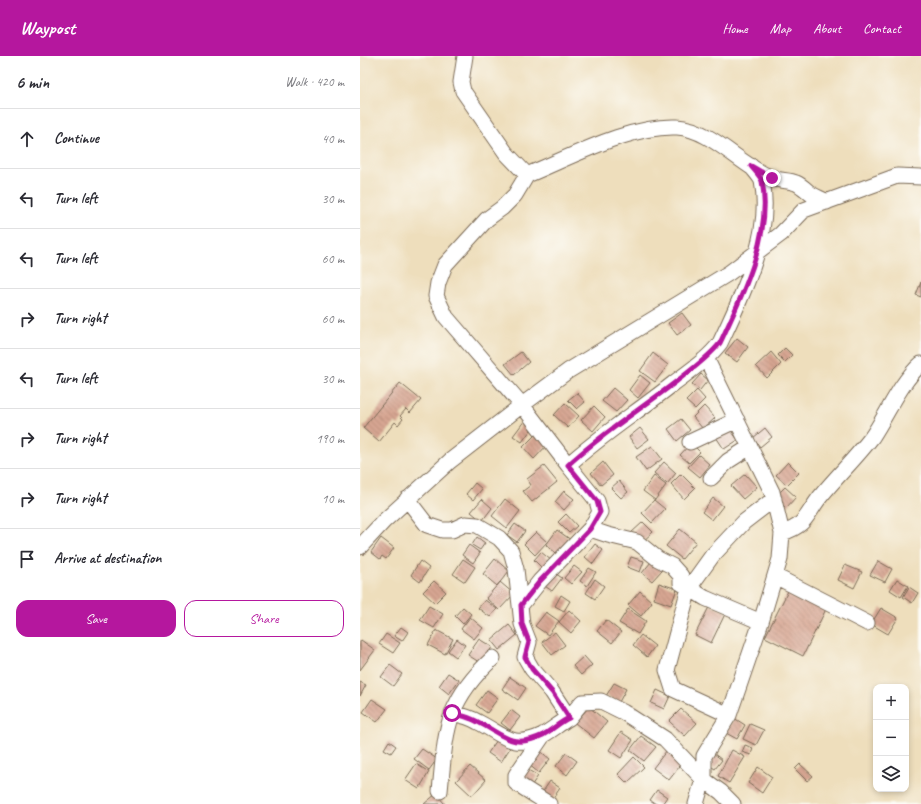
<!DOCTYPE html>
<meta charset="utf-8">
<style>
:root{--surface:#fff;--page:#f2f2f3;--text:#2b2b33;--muted:#7c7c81;--line:#e1e1e2;--accent:#b5179e}
body{margin:0;font-family:Caveat,sans-serif;background:var(--page);color:var(--text)}
.controls{position:absolute;right:12px;bottom:12px;display:grid;overflow:hidden;border-radius:8px;box-shadow:0 2px 6px #0003}
.controls button{width:36px;height:36px;display:grid;place-items:center;padding:0;border:0;border-bottom:1px solid var(--line);background:var(--surface);color:var(--text);font:20px sans-serif}
.stop{position:absolute;width:12px;height:12px;margin:-9px;border:3px solid #b5179e;border-radius:50%;background:#fff}
.stop.end{background:#b5179e;border-color:#fff;box-shadow:0 1px 4px #0008}
.list{margin:0;padding:0;list-style:none}
h2{display:flex;justify-content:space-between;align-items:center;height:52px;margin:0;padding:0 16px;font-size:17px}
h2 small{font-size:13px;font-weight:400;color:var(--muted)}
.list li{display:grid;grid-template-columns:26px 1fr auto;gap:12px;align-items:center;box-sizing:border-box;height:60px;padding:0 16px;border-top:1px solid var(--line)}
.list b{display:block;font-size:15px;white-space:nowrap}
.list em{font-size:13px;font-style:normal;color:var(--muted)}
.actions{display:flex;gap:8px;padding:12px 16px}
.actions a{flex:1;padding:9px 0;border:1px solid var(--accent);border-radius:12px;text-align:center;font-size:14px;color:var(--accent)}
.actions .main{background:var(--accent);color:#fff}
.icon{flex:none;width:22px;height:22px;fill:none;stroke:currentColor;stroke-width:2;stroke-linecap:round;stroke-linejoin:round}
.map{position:relative;flex:none;width:561px;height:748px;overflow:hidden}
header{display:flex;align-items:center;gap:24px;box-sizing:border-box;height:56px;padding:0 20px;background:var(--accent);color:#fff}
header strong{font-size:19px}
nav{display:flex;gap:22px;margin-inline-start:auto;font-size:14px}
main{display:flex}
aside{flex:1;background:var(--surface)}
.map>svg:first-child{display:block}
.building{fill:url(#building-back-hatch)}
.lines{fill:none;stroke-linecap:round;stroke-linejoin:round}
.minor-casing{stroke:#7a6955;stroke-width:17}
.minor{stroke:#fff;stroke-width:15}
.route{stroke:#b5179e;stroke-width:5}
</style>
<header>
<strong>Waypost</strong>
<nav><a>Home</a><a>Map</a><a>About</a><a>Contact</a></nav>
</header>
<main>
<aside>
<h2>6 min<small>Walk · 420 m</small></h2>
<ul class="list">
<li><svg class="icon" aria-label="ahead" viewBox="0 0 24 24"><path d="M12 20V5M6 11l6-6 6 6"/></svg><div><b>Continue</b></div><em>40 m</em></li>
<li><svg class="icon" aria-label="left" viewBox="0 0 24 24"><path d="M17 20v-9H6M10 6l-5 5 5 5"/></svg><div><b>Turn left</b></div><em>30 m</em></li>
<li><svg class="icon" aria-label="left" viewBox="0 0 24 24"><path d="M17 20v-9H6M10 6l-5 5 5 5"/></svg><div><b>Turn left</b></div><em>60 m</em></li>
<li><svg class="icon" aria-label="right" viewBox="0 0 24 24"><path d="M7 20v-9h11M14 6l5 5-5 5"/></svg><div><b>Turn right</b></div><em>60 m</em></li>
<li><svg class="icon" aria-label="left" viewBox="0 0 24 24"><path d="M17 20v-9H6M10 6l-5 5 5 5"/></svg><div><b>Turn left</b></div><em>30 m</em></li>
<li><svg class="icon" aria-label="right" viewBox="0 0 24 24"><path d="M7 20v-9h11M14 6l5 5-5 5"/></svg><div><b>Turn right</b></div><em>190 m</em></li>
<li><svg class="icon" aria-label="right" viewBox="0 0 24 24"><path d="M7 20v-9h11M14 6l5 5-5 5"/></svg><div><b>Turn right</b></div><em>10 m</em></li>
<li><svg class="icon" aria-label="arrive" viewBox="0 0 24 24"><path d="M6 21V4h12l-3 4 3 4H6"/></svg><div><b>Arrive at destination</b></div></li>
</ul>
<div class="actions"><a class="main">Save</a><a>Share</a></div>
</aside>
<div class="map">
<svg width="561" height="748" viewBox="0 0 561 748">
<defs>
<pattern id="building-back-hatch" width="6" height="6" patternUnits="userSpaceOnUse"><rect width="6" height="6" fill="#d7a692"/><path d="M-1 5l2 2M0 0l6 6M5-1l2 2" fill="none" stroke="#b08777"/></pattern>
</defs>
<rect width="100%" height="100%" fill="#fdfcf7"/>
<filter id="ink" filterUnits="userSpaceOnUse"><feTurbulence type="fractalNoise" baseFrequency=".025" numOctaves="2"/><feDisplacementMap in="SourceGraphic" scale="8" xChannelSelector="R" yChannelSelector="G"/><feConvolveMatrix kernelMatrix="1 2 1 2 8 2 1 2 1" color-interpolation-filters="sRGB"/></filter>
<filter id="wash" filterUnits="userSpaceOnUse"><feTurbulence type="fractalNoise" baseFrequency=".012" numOctaves="4" result="noise"/><feDisplacementMap in="SourceGraphic" scale="16" xChannelSelector="R" yChannelSelector="G"/><feGaussianBlur stdDeviation="0.9" result="paint"/><feColorMatrix in="noise" values="0 0 0 0 0 0 0 0 0 0 0 0 0 0 0 0 0 1.4 0 .05"/><feComposite in="paint" operator="in"/></filter>
<g filter="url(#wash)">
<rect width="100%" height="100%" fill="#eedebc"/>
<g id="blocks">
<!-- building -->
<path class="building" d="M561,226V241L556,239Z
M322,257L331,269L317,279L308,267Z
M377,282L388,291L377,306L365,297Z
M425,292L432,299L425,306L418,299Z
M161,296L169,306L154,319L145,308Z
M411,296L421,308L407,322L396,310Z
M293,297L308,309L295,326L280,315Z
M341,318L348,324L340,334L332,328Z
M280,319L290,327L278,342L269,334Z
M40,327L61,344L50,357L46,353L40,360L43,363L38,369L35,366L19,386L3,372Z
M253,332L267,344L256,356L242,345Z
M337,334L345,343L335,353L326,345Z
M217,337L225,346L217,353L208,344Z
M205,347L219,360L208,372L194,359Z
M234,350L245,361L233,375L221,364Z
M344,350L355,362L343,373L333,361Z
M321,363L330,374L317,385L308,373Z
M165,364L173,371L162,386L153,380Z
M280,372L289,383L277,392L269,381Z
M369,372L378,384L364,393L356,381Z
M405,372L412,381L400,391L393,382Z
M177,377L188,388L174,403L163,391Z
M331,387L340,396L329,407L320,399Z
M292,390L302,403L286,415L276,401Z
M339,399L350,409L340,421L328,411Z
M243,406L253,419L241,429L231,417Z
M304,406L316,417L307,428L294,417Z
M428,406L439,417L427,429L416,419Z
M184,410L197,426L172,446L163,435L171,429L167,423Z
M321,418L335,432L324,443L311,428Z
M385,418L397,431L383,443L371,430Z
M294,420L306,429L295,444L283,435Z
M259,425L268,436L261,442L251,432Z
M115,427L122,433L113,444L106,438Z
M425,431L436,441L426,452L415,441Z
M204,435L214,443L204,454L195,446Z
M353,442L363,450L352,464L342,456Z
M122,443L132,452L122,465L111,456Z
M145,443L160,455L147,472L132,460Z
M294,444L305,453L292,467L282,457Z
M206,458L217,470L209,477L198,466Z
M283,466L293,476L281,487L271,477Z
M155,468L165,475L157,486L147,479Z
M320,473L336,486L322,503L306,490Z
M197,474L211,484L200,500L186,489Z
M176,476L187,486L175,499L164,488Z
M117,481L125,487L120,494L112,489Z
M21,482L34,492L26,503L22,500L20,503L11,496Z
M235,488L243,494L233,508L225,501Z
M109,489L120,497L113,507L102,499Z
M181,496L192,505L184,514L174,504Z
M271,501L284,505L280,516L267,511Z
M103,503L115,511L105,526L93,518Z
M135,503L149,515L137,530L123,518Z
M60,505L69,512L60,526L51,519Z
M518,505L532,513L525,526L510,519Z
M291,506L302,514L292,525L282,517Z
M485,509L502,516L494,532L478,524Z
M214,510L222,516L211,528L204,522Z
M229,512L236,516L227,530L220,525Z
M192,515L202,522L192,535L182,528Z
M235,523L244,530L235,543L226,537Z
M537,523L548,530L541,541L530,534Z
M74,525L86,536L75,547L63,536Z
M140,526L154,538L139,554L126,542Z
M299,527L317,533L311,549L294,543Z
M549,531L558,537L552,547L543,541Z
M429,533L467,551L443,600L405,581Z
M280,535L292,546L281,560L268,549Z
M201,539L210,545L204,555L195,550Z
M125,544L137,553L130,561L118,552Z
M350,549L366,556L351,587L335,579Z
M69,550L83,558L74,572L60,564Z
M103,551L111,558L103,568L95,560Z
M521,552L538,562L528,578L511,568Z
M268,553L286,565L278,578L259,567Z
M209,554L221,565L211,577L199,566Z
M186,556L199,565L188,579L175,570Z
M110,561L123,572L114,583L101,573Z
M246,564L261,576L252,587L237,575Z
M149,569L157,579L139,594L131,584Z
M41,571L48,576L42,585L34,580Z
M76,574L93,583L85,598L68,589Z
M195,576L205,589L192,599L182,586Z
M26,578L40,587L33,597L19,588Z
M281,579L295,590L287,601L273,589Z
M97,583L105,589L96,601L88,595Z
M119,583L132,591L122,608L108,599Z
M1,584L15,594L0,614V586Z
M224,600L232,609L221,619L213,610Z
M30,609L42,618L33,630L21,621Z
M88,617L99,624L89,638L79,630Z
M150,621L166,632L158,644L142,633Z
M0,626L6,629L0,640Z
M254,627L266,633L259,646L246,640Z
M127,634L138,642L127,657L116,649Z
M297,634L310,640L304,653L291,647Z
M12,643L27,653L17,666L3,656Z
M229,651L247,666L234,682L215,667Z
M321,653L337,667L325,680L309,665Z
M151,654L160,661L150,674L141,667Z
M374,662L385,669L377,683L366,677Z
M390,668L404,674L396,689L383,683Z
M261,676L273,684L261,702L249,694Z
M281,680L296,691L284,705L270,694Z
M137,684L150,692L141,706L128,697Z
M29,685L36,690L31,697L24,693Z
M385,689L393,692L391,699L382,696Z
M62,693L77,703L69,714L54,703Z
M179,694L190,703L179,717L168,708Z
M307,694L323,706L309,724L293,712Z
M372,694L385,701L369,727L358,720Z
M206,697L217,705L207,719L196,710Z
M353,697L362,704L355,713L346,707Z
M274,701L284,711L267,727L258,718Z
M56,708L69,716L59,733L45,724Z
M440,708L453,720L447,725L435,713Z
M110,710L126,724L112,740L96,725Z
M398,711L412,721L402,737L388,727Z
M165,712L178,720L169,733L157,724Z
M190,725L200,732L192,744L182,737Z
M297,734L307,741L302,748H296L290,744Z
M76,738L85,748H64Z"/>
</g>
</g>
<g filter="url(#ink)">
<use href="#blocks" fill-opacity="0" stroke="#7a6955" stroke-width="1"/>
<g class="lines">
<defs>
<path id="minor" d="M105,0L101,26L103,35L146,97L167,119C211,101 269,69 317,71C352,73 380,110 412,122C420,125 429,124 436,127C441,129 446,134 451,138C456,141 462,143 467,146
M167,119L155,139L142,152L127,163L85,209L78,227L76,240L86,261L162,349L208,409C241,379 279,355 314,327C330,315 348,303 360,287C382,240 413,178 402,125C400,120 394,114 391,110
M330,386L377,364
M351,422L368,405L390,391
M47,443L67,469L82,474H92L105,468L117,469L139,482L151,495L156,513L162,568L169,586L165,601L172,613L192,636L209,662L222,646L241,645L263,656L305,683L343,723L361,736L373,748
M230,473L248,479L277,486L298,503L312,510L321,520V527L345,542L401,566
M422,477C446,470 446,459 460,441C477,420 496,402 512,381C528,357 540,327 561,308
M0,491L24,465L90,405L162,349L208,315L369,217L421,178L444,154L537,120L561,121
M415,520L507,567
M161,549L180,525L230,473L240,456L237,445L208,409
M92,657C101,659 110,661 118,666C144,679 152,694 183,679C192,674 200,667 209,662
M369,659L313,633L307,614L329,532L352,500L384,466L414,443
M184,678L156,719V727L189,748
M80,735C86,674 85,646 133,602
M336,748L344,720V700L369,659L401,566L420,503L422,477L412,436L346,302"/>
</defs>
<!-- minor casing -->
<use href="#minor" class="minor-casing"/>
<!-- minor -->
<use href="#minor" class="minor"/>
</g>
</g>
<g class="lines" filter="url(#ink)">
<!-- route -->
<path class="route" d="M92,657C101,659 109,661 118,666C144,679 152,694 183,679C192,674 200,666 209,662L192,636L172,613L165,601L169,586L162,568L161,549L180,525L230,473L240,456L237,445L208,409C241,378 281,353 317,325C332,313 348,302 360,287C382,240 413,178 402,125C400,120 394,114 391,110L412,122"/>
</g>
</svg>
<div class="controls">
<button>+</button>
<button>−</button>
<button><svg class="icon" aria-label="layers" viewBox="0 0 24 24"><path d="M12 4l9 5-9 5-9-5zM3 14l9 5 9-5"/></svg></button>
</div>
<div class="stop" style="left:92px;top:657px"></div>
<div class="stop end" style="left:412px;top:122px"></div>
</div>
</main>
